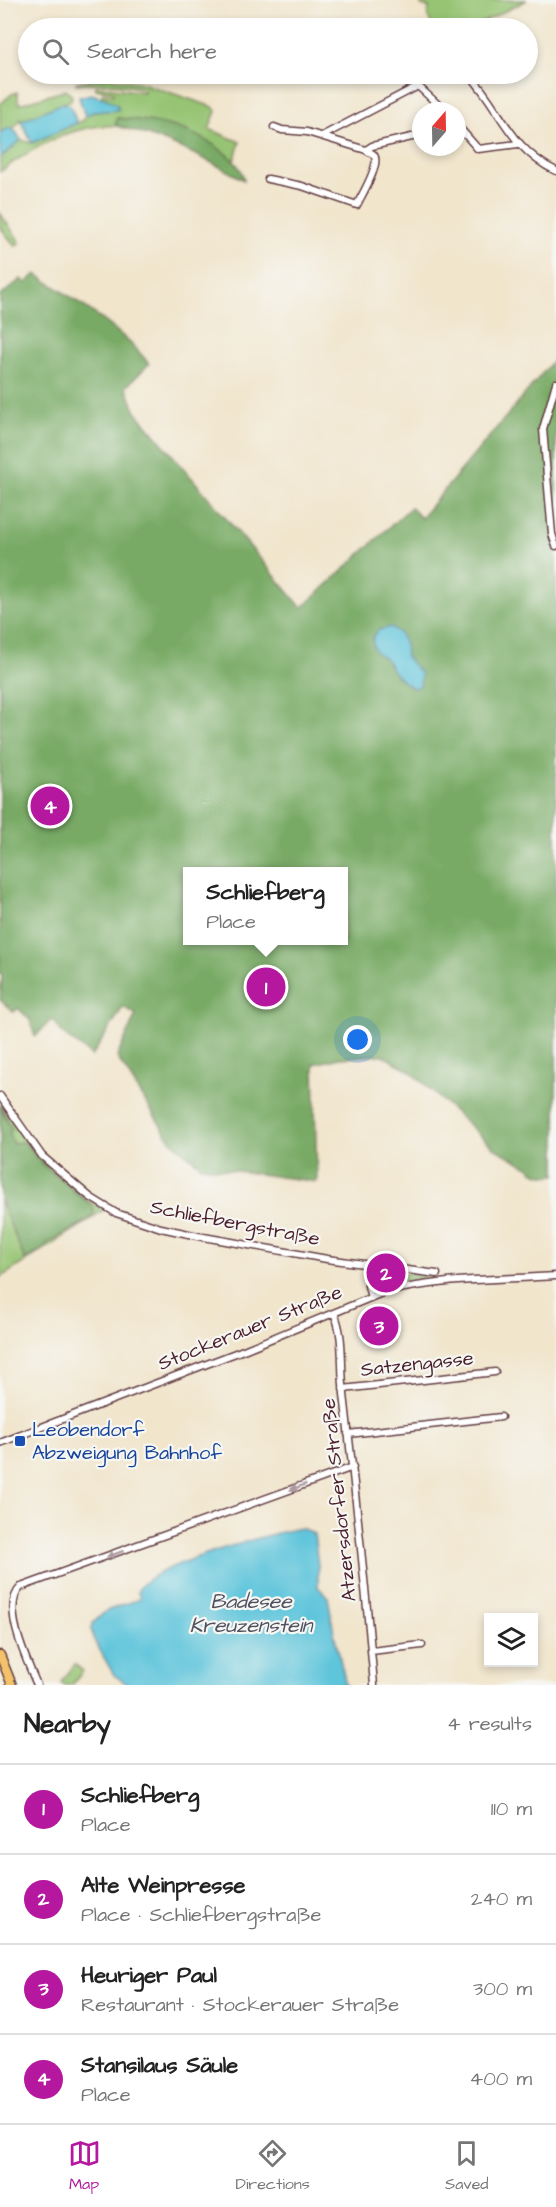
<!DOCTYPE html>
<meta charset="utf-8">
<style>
:root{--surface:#fff;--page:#f2f2f2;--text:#222;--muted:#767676;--line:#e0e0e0;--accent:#b5179e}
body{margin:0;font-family:"Architects Daughter",sans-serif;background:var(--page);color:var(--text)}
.controls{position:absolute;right:18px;bottom:18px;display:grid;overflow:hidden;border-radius:0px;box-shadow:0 3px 9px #0003}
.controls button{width:54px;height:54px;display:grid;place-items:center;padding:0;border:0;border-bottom:2px solid var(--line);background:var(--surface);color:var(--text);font:30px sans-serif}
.compass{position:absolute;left:412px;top:102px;width:54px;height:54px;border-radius:50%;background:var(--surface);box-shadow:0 3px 9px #0003;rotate:20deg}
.you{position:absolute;left:358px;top:1040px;width:21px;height:21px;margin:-15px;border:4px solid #fff;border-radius:50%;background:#1a73e8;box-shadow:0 0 0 9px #1a73e833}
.badge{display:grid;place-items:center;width:39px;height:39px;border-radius:50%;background:var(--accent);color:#fff;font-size:20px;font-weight:700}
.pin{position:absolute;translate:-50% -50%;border:3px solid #fff;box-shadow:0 2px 6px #0006}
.popup{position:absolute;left:183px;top:867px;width:165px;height:78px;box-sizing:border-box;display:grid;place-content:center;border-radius:0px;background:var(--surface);filter:drop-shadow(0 2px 4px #0005);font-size:20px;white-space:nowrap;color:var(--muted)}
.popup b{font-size:22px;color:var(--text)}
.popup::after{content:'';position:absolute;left:50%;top:100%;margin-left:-12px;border:12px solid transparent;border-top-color:var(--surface)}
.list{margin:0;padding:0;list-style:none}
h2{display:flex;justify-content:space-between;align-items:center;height:78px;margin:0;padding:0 24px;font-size:26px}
h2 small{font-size:20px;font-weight:400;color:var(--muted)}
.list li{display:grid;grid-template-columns:39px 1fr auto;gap:18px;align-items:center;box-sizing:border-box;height:90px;padding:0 24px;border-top:2px solid var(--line)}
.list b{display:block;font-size:22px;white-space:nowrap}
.list p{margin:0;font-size:20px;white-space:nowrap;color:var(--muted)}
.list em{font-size:20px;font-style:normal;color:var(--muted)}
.icon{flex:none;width:33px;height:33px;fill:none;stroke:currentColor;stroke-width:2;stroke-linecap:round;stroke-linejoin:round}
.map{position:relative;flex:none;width:556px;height:1685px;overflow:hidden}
.search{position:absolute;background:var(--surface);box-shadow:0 3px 9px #0003;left:18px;right:18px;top:18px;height:66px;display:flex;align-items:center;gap:15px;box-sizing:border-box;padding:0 21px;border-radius:33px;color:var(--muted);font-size:22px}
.sheet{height:438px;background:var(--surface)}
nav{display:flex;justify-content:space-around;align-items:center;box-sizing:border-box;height:84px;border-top:2px solid var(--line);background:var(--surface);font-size:16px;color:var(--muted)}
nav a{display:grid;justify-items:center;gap:3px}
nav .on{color:var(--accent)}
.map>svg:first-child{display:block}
.green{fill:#96c473;stroke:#70724f;stroke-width:1.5}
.forest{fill:#78aa65;stroke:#616448;stroke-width:1.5;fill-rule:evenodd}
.water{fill:#5ec5db;stroke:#547283;stroke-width:1.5}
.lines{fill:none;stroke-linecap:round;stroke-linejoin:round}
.minor-casing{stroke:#633d43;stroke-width:9}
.major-casing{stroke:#633d43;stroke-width:11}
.minor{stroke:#fff;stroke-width:6}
.major{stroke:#f3c26a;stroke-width:8}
.oneway{fill:#ae9aa0}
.transit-dot{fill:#1a4fb4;stroke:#f6f6f2;stroke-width:2}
.labels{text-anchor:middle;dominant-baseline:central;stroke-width:4.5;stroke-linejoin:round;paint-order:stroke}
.street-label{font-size:20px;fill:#4a1f2b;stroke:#f6f6f2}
.transit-label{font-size:20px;fill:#164399;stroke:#f6f6f2;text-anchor:start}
.water-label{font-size:21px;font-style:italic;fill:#505160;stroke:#f6f6f2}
</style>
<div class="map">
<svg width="556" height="1685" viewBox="0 0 556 1685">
<rect width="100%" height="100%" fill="#f6f6f2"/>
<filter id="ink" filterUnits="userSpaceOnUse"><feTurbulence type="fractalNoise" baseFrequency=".0167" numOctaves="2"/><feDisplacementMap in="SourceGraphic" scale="12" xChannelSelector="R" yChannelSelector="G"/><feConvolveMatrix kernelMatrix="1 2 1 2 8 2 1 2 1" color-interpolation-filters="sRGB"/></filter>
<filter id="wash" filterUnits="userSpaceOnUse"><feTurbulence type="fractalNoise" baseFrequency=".008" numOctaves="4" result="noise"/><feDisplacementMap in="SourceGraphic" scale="24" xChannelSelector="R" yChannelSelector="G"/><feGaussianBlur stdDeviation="1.35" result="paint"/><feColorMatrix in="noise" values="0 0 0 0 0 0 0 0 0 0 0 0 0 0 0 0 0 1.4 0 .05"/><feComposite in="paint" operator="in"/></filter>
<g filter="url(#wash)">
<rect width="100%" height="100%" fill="#f1e5cc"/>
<!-- green -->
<path class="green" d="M419,0H527L472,28H433L428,16L429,7L422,6Z
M107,78L139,82L213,107L216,111L209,129L240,142L234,161C203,131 159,121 117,118L116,126C76,123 32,148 0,172V158L21,140L32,143L84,120L85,116L93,112L118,109V106L101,97L103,93L113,95V92L96,89V86L144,92L142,88C120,84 99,82 76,84V82Z
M66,90L72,96L71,100L21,121V119L13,129L0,132V104L12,94L17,92L19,104Z
M0,213L20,242L15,246L0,227Z
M0,1104L43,1162L84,1197L103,1210L84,1224L0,1278V1200L25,1260L48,1243L90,1219L93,1207L41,1163L23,1142L13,1144L10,1140L9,1133L12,1129Z
M379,1269L434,1277L400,1282L397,1279L396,1283L383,1284L376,1271Z
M75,1664L83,1671L72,1685H65L61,1682Z"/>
<!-- forest -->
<path class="forest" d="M117,118C157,120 195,128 226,154C234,161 243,169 244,180C203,157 162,137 116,126Z
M36,274C71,297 125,331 149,364L126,387L136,412L302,608L411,507L421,518L556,357V1175C547,1176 536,1176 530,1168L494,1148L410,1071L382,1055L340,1058L314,1064L317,1182L201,1166L170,1140L117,1057L136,1014L123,1007L92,1056L63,1034L54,1021H50L35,1037L30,1020L18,1008L14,1012L0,1000L2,975L0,973V296L21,279L26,283ZM399,633L405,644L406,657L389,666L387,660ZM188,872H344V940H188Z
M0,1106L12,1130L9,1133L13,1144L23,1141L41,1163L93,1207L94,1212L90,1219L48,1243L44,1249L25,1260L0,1200Z"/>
<!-- water -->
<path class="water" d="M91,94L107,99L118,106V110L93,112L85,116L79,97Z
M63,103L70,105L77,123L32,143L21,121Z
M10,128L16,132L21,140L0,158V132Z
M391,627L399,633L405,644L406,657L421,674L420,686L413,688C402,682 392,672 387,660C375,653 372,650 373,636L379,630Z
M301,1528L314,1534L318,1565V1587L328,1597L334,1633L346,1685H129L114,1675L93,1638L91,1628L93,1623L106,1611L140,1599L138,1591C145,1567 274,1532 301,1528Z"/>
</g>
<g filter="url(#ink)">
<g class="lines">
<defs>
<path id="minor" d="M469,74C502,110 509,148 556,171
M457,125L478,149L518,144
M322,136L418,86L445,111
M366,150L372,146L421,135
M268,179L302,186L357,205C361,196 381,164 374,155C372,153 368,152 366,150L307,132L282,130L274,127
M556,383L543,429L552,534L556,546
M0,1096L42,1156L90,1197L116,1213L161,1228L198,1236L327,1259L437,1274
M371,1266L382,1293
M371,1298L368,1286L371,1265
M334,1313C345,1337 340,1367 344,1394C355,1491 366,1588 374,1685
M343,1389L495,1372
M348,1434L501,1417
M0,1443L246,1349L382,1293C439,1278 498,1280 556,1276
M371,1651L422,1645
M37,1685C28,1663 0,1606 21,1587L353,1467"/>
<path id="major" d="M0,1655L12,1685"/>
</defs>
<!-- minor casing -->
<use href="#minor" class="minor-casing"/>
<!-- major casing -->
<use href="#major" class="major-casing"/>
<!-- minor -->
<use href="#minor" class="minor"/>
<!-- major -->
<use href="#major" class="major"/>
</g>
<!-- one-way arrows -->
<defs><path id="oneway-solid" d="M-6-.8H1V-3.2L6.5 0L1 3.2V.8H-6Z" transform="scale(1.5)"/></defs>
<g class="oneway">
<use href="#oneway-solid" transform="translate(298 1487) rotate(159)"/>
<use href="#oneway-solid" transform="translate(115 1554) rotate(160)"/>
</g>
</g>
<!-- markers -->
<rect class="transit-dot" x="14" y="1435" width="12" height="12" rx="3"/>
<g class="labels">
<!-- street labels -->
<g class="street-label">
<text transform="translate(235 1223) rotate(11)">Schliefbergstraße</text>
<text transform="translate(250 1328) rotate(-22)">Stockerauer Straße</text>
<text transform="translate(417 1364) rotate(-6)">Satzengasse</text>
<text transform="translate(339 1500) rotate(-96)">Atzersdorfer Straße</text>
</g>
<!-- transit labels -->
<g class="transit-label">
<text x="32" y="1430">Leobendorf<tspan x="32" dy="23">Abzweigung Bahnhof</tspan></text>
</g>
<!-- water labels -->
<g class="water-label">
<text x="251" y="1601">Badesee<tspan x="251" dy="24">Kreuzenstein</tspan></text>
</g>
</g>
</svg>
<div class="controls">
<button><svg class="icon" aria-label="layers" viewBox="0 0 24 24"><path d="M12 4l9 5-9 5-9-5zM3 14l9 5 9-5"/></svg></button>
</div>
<svg class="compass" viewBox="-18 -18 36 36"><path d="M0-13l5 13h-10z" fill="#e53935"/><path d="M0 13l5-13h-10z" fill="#767676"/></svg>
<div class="you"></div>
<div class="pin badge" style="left:266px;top:987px">1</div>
<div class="popup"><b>Schliefberg</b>Place</div>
<div class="pin badge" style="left:386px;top:1273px">2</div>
<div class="pin badge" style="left:379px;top:1326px">3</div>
<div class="pin badge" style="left:50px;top:806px">4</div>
<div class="search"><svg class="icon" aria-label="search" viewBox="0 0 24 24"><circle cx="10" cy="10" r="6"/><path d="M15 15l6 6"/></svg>Search here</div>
</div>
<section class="sheet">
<h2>Nearby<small>4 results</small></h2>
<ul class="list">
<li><span class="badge">1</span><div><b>Schliefberg</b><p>Place</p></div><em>110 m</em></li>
<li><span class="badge">2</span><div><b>Alte Weinpresse</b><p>Place · Schliefbergstraße</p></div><em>240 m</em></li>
<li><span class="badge">3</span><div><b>Heuriger Paul</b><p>Restaurant · Stockerauer Straße</p></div><em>300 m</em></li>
<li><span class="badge">4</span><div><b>Stansilaus Säule</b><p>Place</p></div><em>400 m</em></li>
</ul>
</section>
<nav>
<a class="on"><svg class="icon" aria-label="map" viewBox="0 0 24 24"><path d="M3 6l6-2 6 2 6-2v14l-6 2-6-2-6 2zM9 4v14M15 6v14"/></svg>Map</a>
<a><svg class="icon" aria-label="directions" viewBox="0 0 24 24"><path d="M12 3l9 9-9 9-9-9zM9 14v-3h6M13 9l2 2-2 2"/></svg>Directions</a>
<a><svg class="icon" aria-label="saved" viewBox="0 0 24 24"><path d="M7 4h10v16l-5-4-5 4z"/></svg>Saved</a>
</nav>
